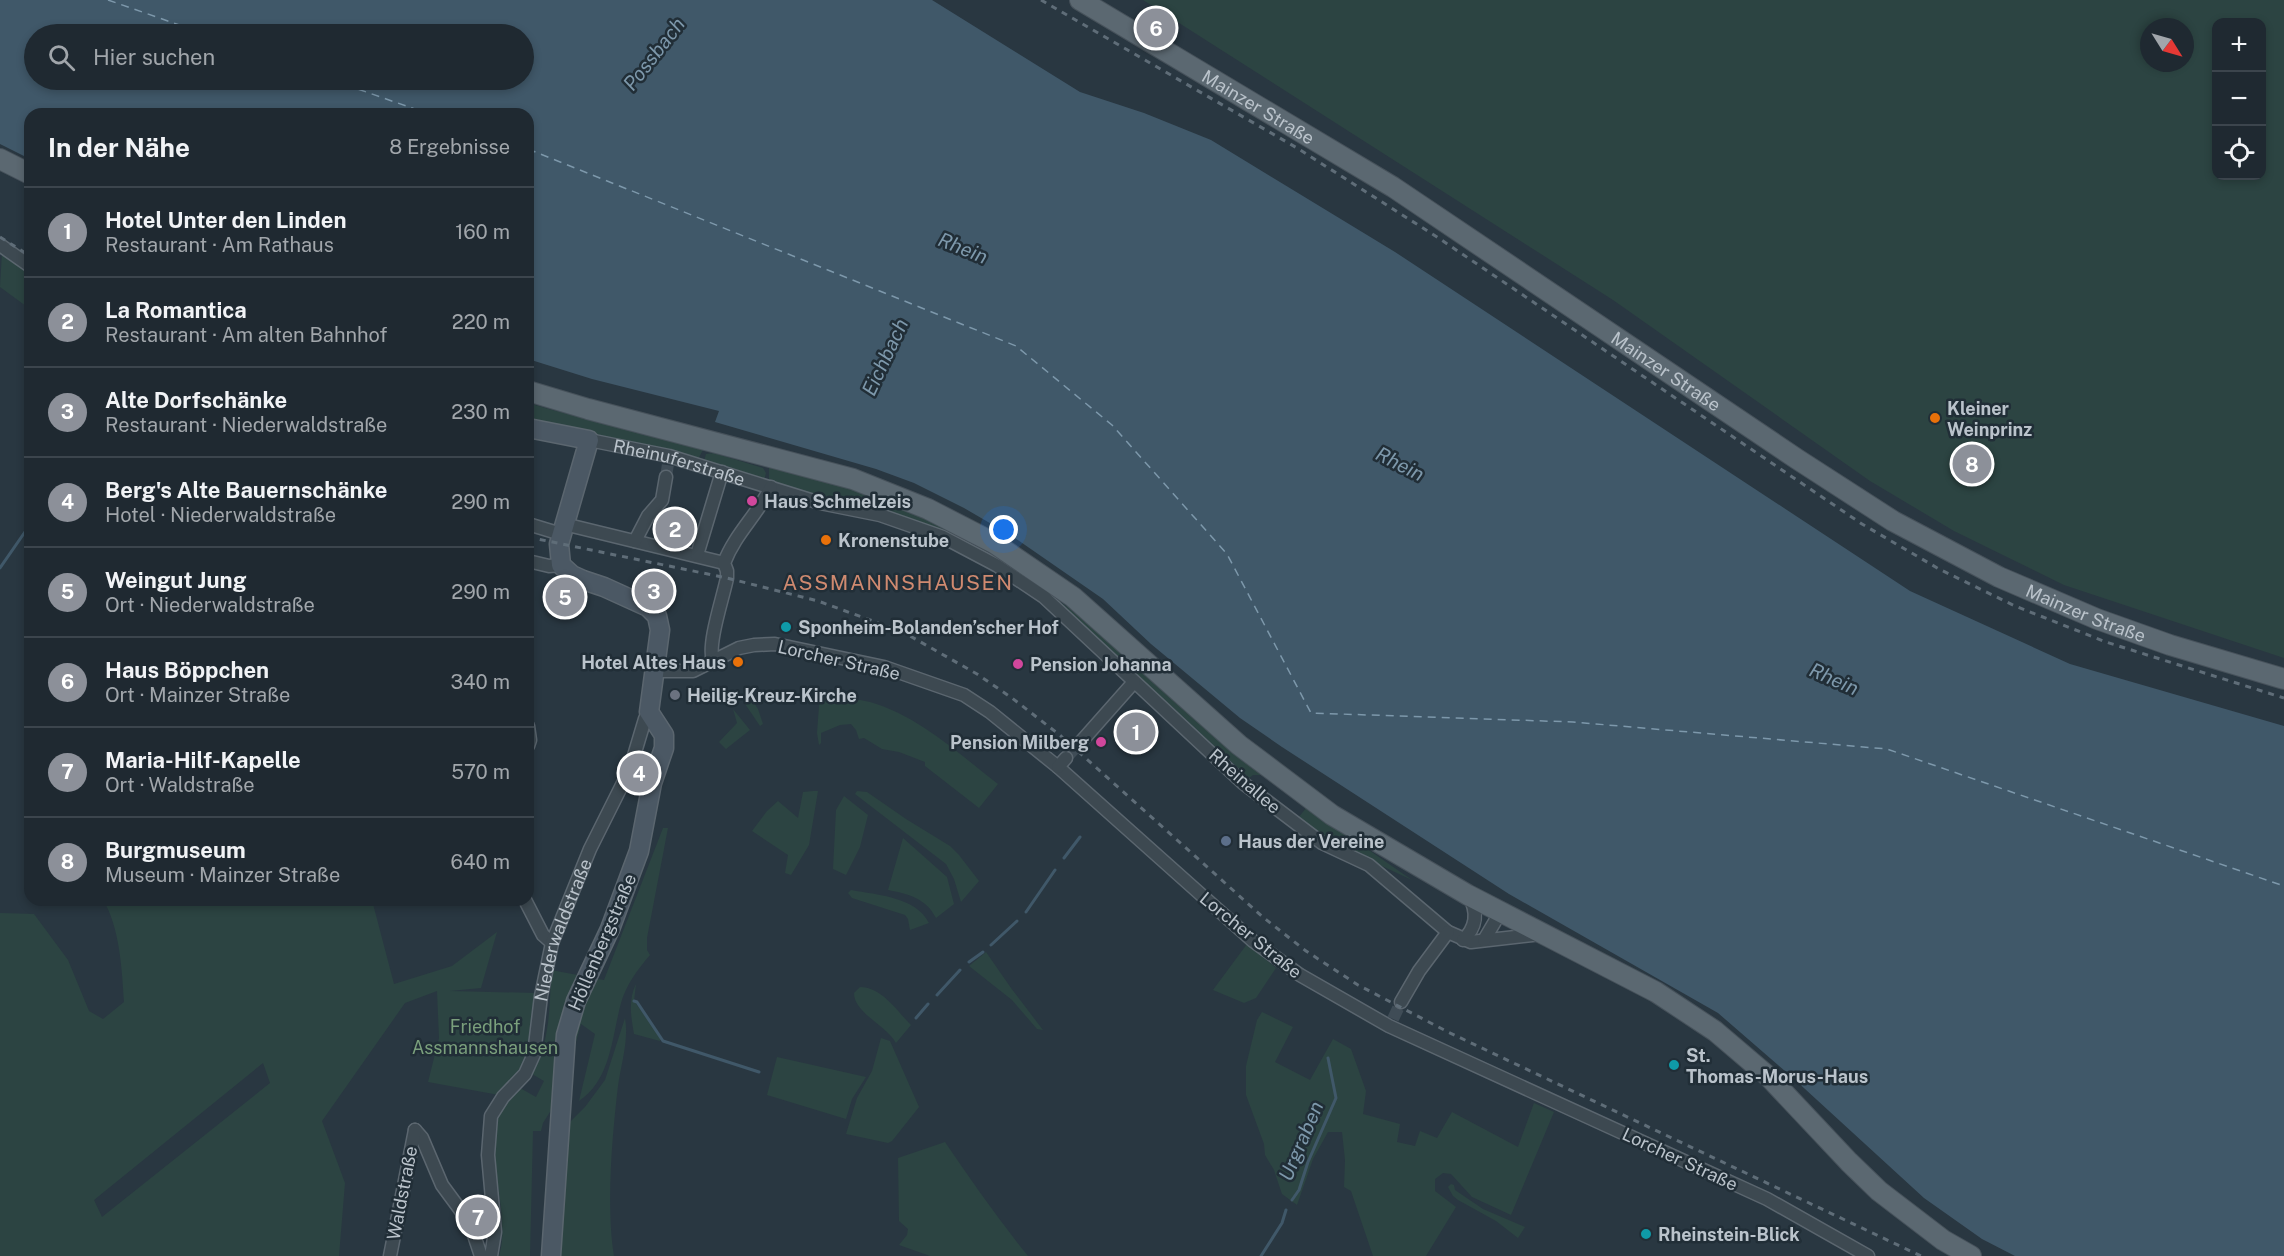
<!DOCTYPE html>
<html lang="de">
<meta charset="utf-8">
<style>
:root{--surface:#1f2931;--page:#273139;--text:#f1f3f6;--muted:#a1a6ab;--line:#3c454d;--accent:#8c9099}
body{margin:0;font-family:"Public Sans",sans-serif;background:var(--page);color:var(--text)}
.controls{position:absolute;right:18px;top:18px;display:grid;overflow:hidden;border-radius:12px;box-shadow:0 3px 9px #0003}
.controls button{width:54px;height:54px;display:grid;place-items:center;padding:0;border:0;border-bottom:2px solid var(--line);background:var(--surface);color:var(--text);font:30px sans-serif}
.compass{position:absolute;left:2140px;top:18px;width:54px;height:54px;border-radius:50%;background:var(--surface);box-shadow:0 3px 9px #0003;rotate:127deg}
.you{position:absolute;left:1004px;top:530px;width:21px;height:21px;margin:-15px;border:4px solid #fff;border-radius:50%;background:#1a73e8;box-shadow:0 0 0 9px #1a73e833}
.badge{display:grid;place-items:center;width:39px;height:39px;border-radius:50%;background:var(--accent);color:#fff;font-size:20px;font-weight:700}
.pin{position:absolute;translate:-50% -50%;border:3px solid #fff;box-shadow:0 2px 6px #0006}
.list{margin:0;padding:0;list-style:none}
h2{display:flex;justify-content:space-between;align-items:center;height:78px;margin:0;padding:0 24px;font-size:26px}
h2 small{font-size:20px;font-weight:400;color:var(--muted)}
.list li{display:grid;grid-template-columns:39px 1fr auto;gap:18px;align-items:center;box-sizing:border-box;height:90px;padding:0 24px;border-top:2px solid var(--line)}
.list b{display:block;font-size:22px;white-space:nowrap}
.list p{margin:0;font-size:20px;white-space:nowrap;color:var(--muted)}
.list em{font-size:20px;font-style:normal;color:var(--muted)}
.icon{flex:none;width:33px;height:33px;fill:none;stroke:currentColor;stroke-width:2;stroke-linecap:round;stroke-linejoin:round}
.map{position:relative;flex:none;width:2284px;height:1256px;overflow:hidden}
.search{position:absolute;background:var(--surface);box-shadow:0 3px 9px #0003;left:24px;top:24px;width:510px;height:66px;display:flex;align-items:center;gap:15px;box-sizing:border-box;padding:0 21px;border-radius:33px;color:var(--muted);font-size:22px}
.panel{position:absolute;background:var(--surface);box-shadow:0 3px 9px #0003;left:24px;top:108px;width:510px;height:798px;border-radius:18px}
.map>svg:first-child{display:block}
.green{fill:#2c4442;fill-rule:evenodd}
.water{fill:#405869;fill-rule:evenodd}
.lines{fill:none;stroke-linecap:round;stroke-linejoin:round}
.stream{stroke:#405869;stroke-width:3}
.ferry{stroke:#7d98ab;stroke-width:1.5;stroke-dasharray:8 6;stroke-linecap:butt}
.minor-tunnel{stroke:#3f4c56;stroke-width:12;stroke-dasharray:12 6;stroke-linecap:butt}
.minor-casing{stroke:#5b666f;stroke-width:15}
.secondary-casing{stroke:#5b666f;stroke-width:21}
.primary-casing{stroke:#47525b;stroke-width:22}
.minor{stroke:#3d4951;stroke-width:12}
.secondary{stroke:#4b5864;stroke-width:18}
.primary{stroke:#5b6871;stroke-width:20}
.rail{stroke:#5f6d78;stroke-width:3;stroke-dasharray:6 6;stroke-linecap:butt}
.food-dot{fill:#e8710a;stroke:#212e37;stroke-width:2}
.hotel-dot{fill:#d1479c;stroke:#212e37;stroke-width:2}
.culture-dot{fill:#0f9aa8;stroke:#212e37;stroke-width:2}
.worship-dot{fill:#6b7280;stroke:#212e37;stroke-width:2}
.service-dot{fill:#5c6f8a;stroke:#212e37;stroke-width:2}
.labels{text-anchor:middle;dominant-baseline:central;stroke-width:5;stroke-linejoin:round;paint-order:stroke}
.street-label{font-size:18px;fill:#bac3cb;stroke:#212e37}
.poi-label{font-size:18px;font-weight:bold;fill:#bac3cb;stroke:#212e37;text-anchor:start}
.park-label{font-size:18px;fill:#7a9f7c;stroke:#212e37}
.water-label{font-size:20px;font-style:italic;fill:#7d98ab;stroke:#212e37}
.quarter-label{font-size:21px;letter-spacing:1.5px;fill:#d08a70;stroke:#212e37}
</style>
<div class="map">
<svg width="2284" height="1256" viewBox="0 0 2284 1256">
<rect width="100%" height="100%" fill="#293741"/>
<!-- green -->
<path class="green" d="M1143,0H2284V658L2064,585L1954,531L1870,481L1613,300ZM2216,22H2262V176H2216ZM2149,27H2185V63H2149Z
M2,252L30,273V309L0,287Z
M528,403C586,421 646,430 704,448L698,459L658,448L528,423Z
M714,453L763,468L766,473L764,481L704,461L706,454Z
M769,464L854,488L903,507L958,533L957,537L916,520L874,507L824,499L769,482Z
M1029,579L1100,631L1264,775H1253L1249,778L1062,605L1028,580Z
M745,689L758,709L763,724L760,726L741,698Z
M820,693C836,697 854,698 870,702C919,716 959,754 998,784L979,808L925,766V762L899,752L882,749L864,738L859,739L856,730L851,724L840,725L821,733V743L819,745L817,733Z
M733,709L750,730L726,749L719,742L737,723Z
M813,791H818L809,845L791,875L785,873L788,855L752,831L767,811L778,801L798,818L803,792Z
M857,791L867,792L906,819L950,846L959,855L979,881L961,902L954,879L946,864L855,794Z
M844,796L868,815L860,847L846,875L833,869L836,810Z
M1307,807L1412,880L1326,840L1298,818Z
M663,828H668L647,938V950L650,955C638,969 626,985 621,1003C612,1036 611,1080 579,1101L595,1034L581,1024L572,1056L571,1102L568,1103V1055L592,978L604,980Z
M903,838L947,877L954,904L936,918C926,898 908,894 888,890Z
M851,890C878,895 916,897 929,923L910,930L908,919L905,915L852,898L848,893Z
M103,900H372L394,984L452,966L497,932L481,988L450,991L536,993L529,1049L524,1063L499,1095L428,1082L439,1038L437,991L405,1003L322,1121L345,1183L339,1256H0V913L34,914L68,960L89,1011L103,1019L124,1002C122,971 120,927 103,900ZM263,1063L270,1083L102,1217L94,1200Z
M1247,944L1276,968L1256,998L1244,1003L1213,990Z
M986,952L1011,988L1043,1030L1037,1029L1012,1000L969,966Z
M551,970L583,976L555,1104L543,1123L541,1131H533L530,1256H499C512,1216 482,1144 498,1112C503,1103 513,1095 520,1088L536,1097L544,1081L532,1074C550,1044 550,1004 551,970Z
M636,984L634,1001L660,1036V1041L634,1034C631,1017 628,1000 636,984Z
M860,987C882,987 897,1011 911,1025L896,1043C886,1025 854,1013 854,993Z
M1262,1012L1293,1027L1275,1062L1310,1080L1333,1039L1351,1049L1366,1091L1363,1114L1400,1124L1397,1142L1415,1146L1420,1131L1437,1138L1452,1112L1518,1147L1534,1103L1554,1112L1511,1215L1472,1197L1451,1174L1443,1173L1435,1179V1191L1456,1207L1426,1256H1373L1351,1191L1344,1187L1345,1160L1342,1132H1328L1313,1159L1297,1205L1282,1194L1274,1170L1265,1155L1264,1144L1246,1095V1066L1257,1020Z
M625,1018C629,1040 621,1064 618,1086C612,1137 606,1206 614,1256H560L568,1124L585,1107L605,1080Z
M881,1038L890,1041L919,1107L892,1141L888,1143L846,1134L857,1098L872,1071Z
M777,1057L866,1077L852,1099L846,1119L767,1095Z
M945,1142C971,1180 998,1219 1028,1256H930L899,1245L907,1235L908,1229L899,1221L898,1158Z
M1451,1184L1454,1185L1455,1190L1483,1209L1525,1227L1518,1238L1496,1221L1458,1200L1453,1196L1448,1187Z"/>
<!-- water -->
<path class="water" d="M0,0H932L1080,92L1144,113L1211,140L1395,252L1910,591L2070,664L2284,726V1256H2015L1982,1239L1924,1198L1793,1078L1718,1013L1509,894L1282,747L1240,718L1151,644L1103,599L1012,536L964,508L914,483L876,469L715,422L719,411L592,379L528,359V114H30V159L0,144ZM34,34H524V80H34Z"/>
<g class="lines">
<!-- stream -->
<path class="stream" d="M0,568L27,529
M1064,858L1080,837
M1026,912L1055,870
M991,945L1017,921
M969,962L983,952
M937,995L960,970
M634,1001L637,1002L663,1041L759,1072
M916,1018L928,1004
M1292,1200L1299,1190L1308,1162L1336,1098L1328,1058
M1261,1256L1282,1223L1286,1210"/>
<!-- ferry -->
<path class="ferry" d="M108,0L205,34
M332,80L429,114
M528,149L1016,346L1112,425L1227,554L1311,713L1573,722L1887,749L2284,886"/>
<!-- minor-tunnel -->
<path class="minor-tunnel" d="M666,477L668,464
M1066,758L1080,743
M1393,1019L1401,1002"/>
<defs>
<g id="minor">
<path d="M0,245L30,266"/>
<path id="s1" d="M589,440L669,456L820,503L880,515L943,537L996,565L1044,597L1243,783L1322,843L1369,865L1448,932L1471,942L1541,934"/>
<path d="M528,524L561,534"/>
<path d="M564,524L724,563"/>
<path d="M635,541L648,516L662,500L666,477"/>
<path d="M697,555L722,472"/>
<path d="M528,561L549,566L561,565"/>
<path d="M713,661C707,644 723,598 727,578V571L724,563C735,534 758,514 771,487"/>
<path d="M654,671H693L739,648L754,645L775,644L884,667L964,695L990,712L1058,767L1253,941L1300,975L1389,1026L1767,1199L1868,1256"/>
<path d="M528,726L530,740L528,746"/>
<path d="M1080,743L1134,682"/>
<path d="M1058,767L1066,758"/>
<path d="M525,900L543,935L552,943"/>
<path d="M1463,940C1477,927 1478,912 1469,896"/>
<path d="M1484,940L1500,913"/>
<path d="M1401,1002L1419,971L1448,932"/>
<path d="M415,1130L422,1138L442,1185L470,1223L481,1256"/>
<path d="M390,1256L415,1130"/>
<path id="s2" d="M491,1256L495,1232L488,1155L491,1116L503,1097L525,1074L534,1054L541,996L552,943L590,849L630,769L645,719L649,712"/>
</g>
<path id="secondary" d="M528,428L589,440L559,544L561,565L572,575L583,580L604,587L648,607L657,616L660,630L649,712L664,735V748L652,783L639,851L610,929L576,1001L566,1035L551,1256"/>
<g id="primary">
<path id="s3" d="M1080,0L1393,187L1797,459L1893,521L1999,577L2097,619L2170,645L2284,679"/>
<path d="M0,159L30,174"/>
<path d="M528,391L588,409L853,479L928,509L994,543L1073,597L1239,745L1332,815L1468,895L1656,992L1715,1031L1769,1077L1849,1162L1879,1191L1943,1240L1971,1256"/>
</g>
</defs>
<!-- minor casing -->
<use href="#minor" class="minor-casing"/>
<!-- secondary casing -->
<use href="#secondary" class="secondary-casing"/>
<!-- primary casing -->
<use href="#primary" class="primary-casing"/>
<!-- minor -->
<use href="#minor" class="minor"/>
<!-- secondary -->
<use href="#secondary" class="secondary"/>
<!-- primary -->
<use href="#primary" class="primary"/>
<!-- rail -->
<path class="rail" d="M1041,0L1297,148L1437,237L1862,524L1939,569L2015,606L2106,642L2284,698
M0,237L30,256
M528,537L727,578L818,601L903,632L977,674L1012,698L1061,736L1264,918L1306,951L1358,985L1448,1032L1921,1256"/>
</g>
<!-- markers -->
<g class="food-dot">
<circle cx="1935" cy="418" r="6"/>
<circle cx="826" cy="540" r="6"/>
<circle cx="738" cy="662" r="6"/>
</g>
<g class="hotel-dot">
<circle cx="752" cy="501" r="6"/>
<circle cx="1018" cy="664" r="6"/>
<circle cx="1101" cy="742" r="6"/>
</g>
<g class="culture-dot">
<circle cx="786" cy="627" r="6"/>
<circle cx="1674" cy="1065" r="6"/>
<circle cx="1646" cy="1234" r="6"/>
</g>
<circle class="worship-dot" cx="675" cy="695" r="6"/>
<circle class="service-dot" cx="1226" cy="841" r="6"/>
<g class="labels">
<!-- street labels -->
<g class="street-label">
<text stroke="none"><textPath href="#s3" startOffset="208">Mainzer Straße</textPath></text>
<text stroke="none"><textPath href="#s3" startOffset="694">Mainzer Straße</textPath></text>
<text stroke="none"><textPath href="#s1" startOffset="93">Rheinuferstraße</textPath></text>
<text stroke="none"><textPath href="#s3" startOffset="1180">Mainzer Straße</textPath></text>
<text transform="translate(839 660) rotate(13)">Lorcher Straße</text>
<text transform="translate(1245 781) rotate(41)">Rheinallee</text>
<text stroke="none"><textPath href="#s2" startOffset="345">Niederwaldstraße</textPath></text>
<text transform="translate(1251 935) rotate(39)">Lorcher Straße</text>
<text transform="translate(602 942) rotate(-67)">Höllenbergstraße</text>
<text transform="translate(1680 1159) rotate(25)">Lorcher Straße</text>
<text transform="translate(402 1193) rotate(-79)">Waldstraße</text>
</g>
<!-- poi labels -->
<g class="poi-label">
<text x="1947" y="408">Kleiner<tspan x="1947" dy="21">Weinprinz</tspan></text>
<text x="764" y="501">Haus Schmelzeis</text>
<text x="838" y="540">Kronenstube</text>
<text x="798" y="627">Sponheim-Bolanden’scher Hof</text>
<text x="726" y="662" text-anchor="end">Hotel Altes Haus</text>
<text x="1030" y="664">Pension Johanna</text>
<text x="687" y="695">Heilig-Kreuz-Kirche</text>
<text x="1089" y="742" text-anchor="end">Pension Milberg</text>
<text x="1238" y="841">Haus der Vereine</text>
<text x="1686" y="1055">St.<tspan x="1686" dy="21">Thomas-Morus-Haus</tspan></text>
<text x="1658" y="1234">Rheinstein-Blick</text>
</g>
<!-- park labels -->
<g class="park-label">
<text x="485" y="1026">Friedhof<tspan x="485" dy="21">Assmannshausen</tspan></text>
</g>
<!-- water labels -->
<g class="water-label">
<text transform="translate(654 54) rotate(-52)">Possbach</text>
<text transform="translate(963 248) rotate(22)">Rhein</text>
<text transform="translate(885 357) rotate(-65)">Eichbach</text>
<text transform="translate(1400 464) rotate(27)">Rhein</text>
<text transform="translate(1834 679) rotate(24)">Rhein</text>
<text transform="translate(1301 1141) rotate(-67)">Urgraben</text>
</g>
<!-- quarter labels -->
<g class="quarter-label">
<text x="898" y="582">ASSMANNSHAUSEN</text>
</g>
</g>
</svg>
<div class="controls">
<button>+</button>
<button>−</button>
<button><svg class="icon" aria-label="locate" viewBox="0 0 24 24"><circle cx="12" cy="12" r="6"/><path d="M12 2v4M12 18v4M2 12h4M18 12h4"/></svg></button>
</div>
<svg class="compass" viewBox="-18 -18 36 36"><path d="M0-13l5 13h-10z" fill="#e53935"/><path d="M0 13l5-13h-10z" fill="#a1a6ab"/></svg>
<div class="you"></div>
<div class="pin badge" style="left:1136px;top:732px">1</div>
<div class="pin badge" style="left:675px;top:529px">2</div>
<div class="pin badge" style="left:654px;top:591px">3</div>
<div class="pin badge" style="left:639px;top:773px">4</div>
<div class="pin badge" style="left:565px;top:597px">5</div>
<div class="pin badge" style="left:1156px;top:28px">6</div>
<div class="pin badge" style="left:478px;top:1217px">7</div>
<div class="pin badge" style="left:1972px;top:464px">8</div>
<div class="search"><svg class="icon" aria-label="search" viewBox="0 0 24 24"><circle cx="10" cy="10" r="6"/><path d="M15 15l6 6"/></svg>Hier suchen</div>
<section class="panel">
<h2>In der Nähe<small>8 Ergebnisse</small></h2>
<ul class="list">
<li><span class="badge">1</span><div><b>Hotel Unter den Linden</b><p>Restaurant · Am Rathaus</p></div><em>160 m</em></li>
<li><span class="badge">2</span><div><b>La Romantica</b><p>Restaurant · Am alten Bahnhof</p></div><em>220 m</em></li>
<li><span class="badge">3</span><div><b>Alte Dorfschänke</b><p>Restaurant · Niederwaldstraße</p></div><em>230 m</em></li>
<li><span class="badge">4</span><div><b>Berg's Alte Bauernschänke</b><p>Hotel · Niederwaldstraße</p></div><em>290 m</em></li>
<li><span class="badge">5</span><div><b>Weingut Jung</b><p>Ort · Niederwaldstraße</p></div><em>290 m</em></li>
<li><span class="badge">6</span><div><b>Haus Böppchen</b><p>Ort · Mainzer Straße</p></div><em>340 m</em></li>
<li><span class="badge">7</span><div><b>Maria-Hilf-Kapelle</b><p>Ort · Waldstraße</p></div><em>570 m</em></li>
<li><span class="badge">8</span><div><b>Burgmuseum</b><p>Museum · Mainzer Straße</p></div><em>640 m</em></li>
</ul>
</section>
</div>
